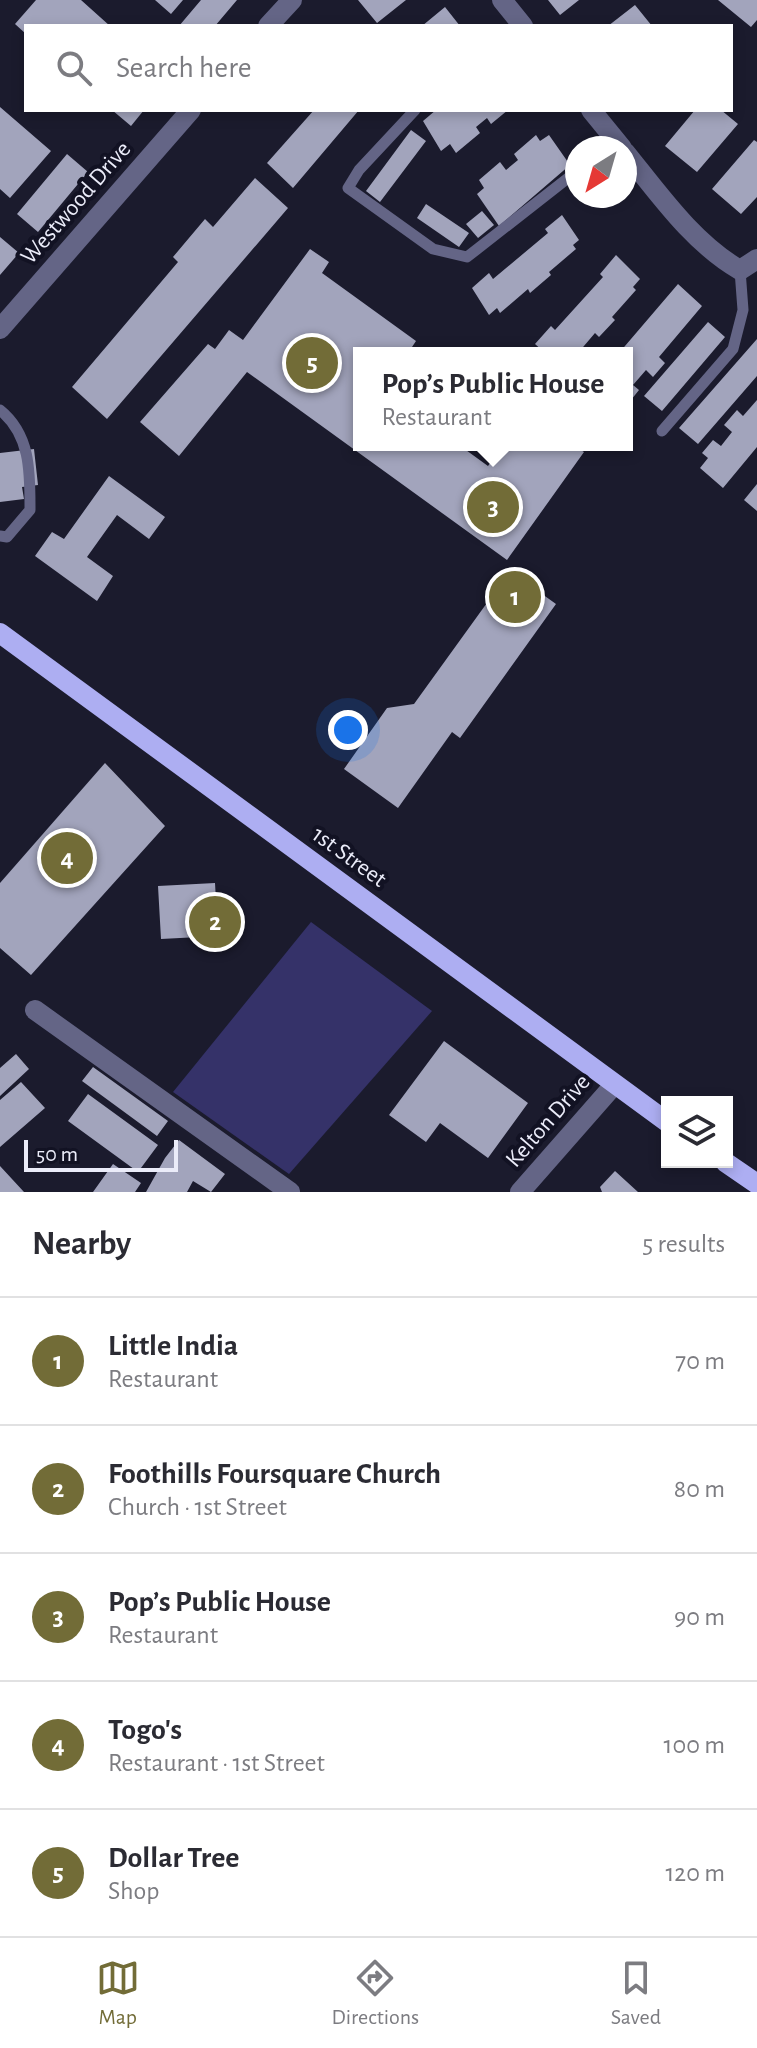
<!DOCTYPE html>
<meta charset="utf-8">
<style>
:root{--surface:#fff;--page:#f2f2f3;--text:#2b2b33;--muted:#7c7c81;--line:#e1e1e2;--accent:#726c37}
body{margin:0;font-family:"Alegreya Sans",sans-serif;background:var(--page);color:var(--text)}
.controls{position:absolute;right:24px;bottom:24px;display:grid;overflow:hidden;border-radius:0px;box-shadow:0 4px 12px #0003}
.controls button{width:72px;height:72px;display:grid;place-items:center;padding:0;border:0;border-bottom:2px solid var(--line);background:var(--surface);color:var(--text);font:40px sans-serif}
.compass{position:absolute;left:565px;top:136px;width:72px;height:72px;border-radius:50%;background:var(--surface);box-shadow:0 4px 12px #0003;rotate:217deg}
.scale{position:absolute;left:24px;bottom:20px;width:154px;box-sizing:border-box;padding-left:8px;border:4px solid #ebecf9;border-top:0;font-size:22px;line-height:28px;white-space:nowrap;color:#ebecf9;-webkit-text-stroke:6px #121223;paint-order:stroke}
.you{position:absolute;left:348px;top:730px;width:28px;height:28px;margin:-20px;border:6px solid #fff;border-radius:50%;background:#1a73e8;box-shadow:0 0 0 12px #1a73e833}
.badge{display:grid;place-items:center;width:52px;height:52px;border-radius:50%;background:var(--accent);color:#fff;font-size:26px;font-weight:700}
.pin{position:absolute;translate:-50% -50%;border:4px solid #fff;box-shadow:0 2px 8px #0006}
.popup{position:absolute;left:353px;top:347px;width:280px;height:104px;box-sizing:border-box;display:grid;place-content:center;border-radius:0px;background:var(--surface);filter:drop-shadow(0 2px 6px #0005);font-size:26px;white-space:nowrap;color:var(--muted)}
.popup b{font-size:30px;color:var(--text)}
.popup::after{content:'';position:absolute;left:50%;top:100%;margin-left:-16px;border:16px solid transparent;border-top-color:var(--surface)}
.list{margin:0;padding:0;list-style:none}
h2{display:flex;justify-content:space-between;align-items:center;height:104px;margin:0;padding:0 32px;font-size:34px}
h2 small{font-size:26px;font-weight:400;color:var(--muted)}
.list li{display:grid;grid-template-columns:52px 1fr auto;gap:24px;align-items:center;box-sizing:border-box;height:128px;padding:0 32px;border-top:2px solid var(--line)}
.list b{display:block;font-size:30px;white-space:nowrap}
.list p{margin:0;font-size:26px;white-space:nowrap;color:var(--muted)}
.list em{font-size:26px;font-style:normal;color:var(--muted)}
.icon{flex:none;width:44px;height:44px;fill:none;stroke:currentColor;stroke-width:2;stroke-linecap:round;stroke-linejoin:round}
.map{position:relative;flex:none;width:757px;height:1192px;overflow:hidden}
.search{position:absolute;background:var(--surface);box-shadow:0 4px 12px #0003;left:24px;right:24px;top:24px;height:88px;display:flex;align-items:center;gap:20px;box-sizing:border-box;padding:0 28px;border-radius:0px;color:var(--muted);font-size:30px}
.sheet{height:744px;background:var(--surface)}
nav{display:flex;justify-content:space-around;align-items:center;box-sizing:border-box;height:112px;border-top:2px solid var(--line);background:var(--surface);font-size:22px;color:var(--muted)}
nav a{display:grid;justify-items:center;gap:4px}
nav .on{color:var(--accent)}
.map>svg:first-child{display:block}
.green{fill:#353269}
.building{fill:#a2a4bc}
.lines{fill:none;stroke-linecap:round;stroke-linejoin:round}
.service{stroke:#646586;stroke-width:11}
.minor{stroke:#646586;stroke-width:20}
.primary{stroke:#adaef2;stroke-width:20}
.labels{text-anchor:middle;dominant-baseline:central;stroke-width:8;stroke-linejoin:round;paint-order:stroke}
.street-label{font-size:24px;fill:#ebecf9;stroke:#121223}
</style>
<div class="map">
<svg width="757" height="1192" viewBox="0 0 757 1192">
<rect width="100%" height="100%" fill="#1b1b2d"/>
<!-- green -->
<path class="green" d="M311,922L432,1011L289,1174L173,1092Z"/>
<!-- building -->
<path class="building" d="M36,0H81L110,26H26V34L15,24Z
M155,0H183L171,14Z
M201,0H237L215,26H179Z
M358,0H406L377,23Z
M548,0H579L560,15Z
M718,0H757V20L751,27Z
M635,5L652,26H608Z
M445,7L460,26H422Z
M0,107L51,151L10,198L0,189Z
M112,110H144L131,126Z
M314,110H359L293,188L267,163Z
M436,110H508L491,124L487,118L476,127L480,133L456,153L450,144L441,151L423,121Z
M695,110H721L738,124L697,172L665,146Z
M411,130L426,141L380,202L366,191Z
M536,135L540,141L549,135L570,165L499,226L477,194L484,188L479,180L500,162L506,170L518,160L514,154Z
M754,140L757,142V197L741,214L712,189Z
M67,154L88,172L38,232L17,214Z
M255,178L288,208L107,419L72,387L178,262L173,257L205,219L213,227Z
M426,204L469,233L459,247L417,218Z
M482,211L494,225L478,238L466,224Z
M562,215L579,240L573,245L576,249L549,272L551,275L530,293L528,289L500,313L497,308L489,315L472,288L489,273L493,279L548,233L545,229Z
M0,237L19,253L0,275Z
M310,249L329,262L322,273L416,341L408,353H359V445H459L488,466L503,445H573L584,452L507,560L247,372L179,456L140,422L208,344L215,349L229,330L243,340Z
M616,255L640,279L633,287L636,290L612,317L615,320L599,337L595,333L578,353H545L535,344L551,326L555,330L603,277L600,274Z
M678,284L702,306L659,357L665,363L653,377L646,370L633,385L639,390L627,405V353H619Z
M708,322L725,337L662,411L644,396Z
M757,339V376L698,444L679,428Z
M757,400V447L723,488L700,468L708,458L702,453L713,440L721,446L732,432L724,425L737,410L743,416Z
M34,449L38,485L22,487L24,499L0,502V453Z
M109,476L165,517L149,539L117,515L87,557L113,576L97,601L35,556L52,532L64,539Z
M757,484V511L744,500Z
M510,571L556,604L460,738L452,732L398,808L344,769L387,708L414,704Z
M105,763L165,826L31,975L0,948V883Z
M215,883L218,936L161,939L158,886Z
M444,1041L528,1103L488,1158L440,1123L426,1142L389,1115Z
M16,1054L29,1069L0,1096V1068Z
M93,1067L168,1121L157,1136L82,1081Z
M21,1082L45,1108L0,1147V1100Z
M88,1094L158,1145L138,1172L68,1121Z
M179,1140L225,1174L211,1192L193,1181L187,1192H146L165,1158Z
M113,1164L141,1183L135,1192H93Z
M0,1166L24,1192H0Z
M615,1171L638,1192H602L600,1187Z"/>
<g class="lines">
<!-- service -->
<path class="service" d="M415,110L359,170L348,188L433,249L467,257L577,171
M0,410C31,435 30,473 30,510L7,537L0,536
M662,431L733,349L743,310L740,270"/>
<!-- minor -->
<path class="minor" d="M502,0L523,26
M268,26L292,0
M591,110L622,148
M625,152C659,194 693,243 740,270L757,259
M0,329L191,110
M35,1010L290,1192
M520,1192L614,1085"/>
<!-- primary -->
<path class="primary" d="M0,633L667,1122
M725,1162L757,1184"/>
</g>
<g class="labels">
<!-- street labels -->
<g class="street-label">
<text transform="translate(76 203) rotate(-49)">Westwood Drive</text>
<text transform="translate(349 857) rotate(36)">1st Street</text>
<text transform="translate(548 1121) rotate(-49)">Kelton Drive</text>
</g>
</g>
</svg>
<div class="controls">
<button><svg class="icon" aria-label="layers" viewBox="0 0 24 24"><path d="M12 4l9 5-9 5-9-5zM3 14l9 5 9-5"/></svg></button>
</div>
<svg class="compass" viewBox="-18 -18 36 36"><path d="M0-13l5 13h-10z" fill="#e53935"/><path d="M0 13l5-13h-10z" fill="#7c7c81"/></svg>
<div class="scale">50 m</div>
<div class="you"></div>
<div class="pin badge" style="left:515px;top:597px">1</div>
<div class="pin badge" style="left:215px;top:922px">2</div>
<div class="pin badge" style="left:493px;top:507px">3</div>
<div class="popup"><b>Pop’s Public House</b>Restaurant</div>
<div class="pin badge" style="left:67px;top:858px">4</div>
<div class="pin badge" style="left:312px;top:363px">5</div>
<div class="search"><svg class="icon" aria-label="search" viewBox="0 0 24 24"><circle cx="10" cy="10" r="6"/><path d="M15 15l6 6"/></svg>Search here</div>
</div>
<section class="sheet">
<h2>Nearby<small>5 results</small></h2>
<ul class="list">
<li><span class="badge">1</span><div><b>Little India</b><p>Restaurant</p></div><em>70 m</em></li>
<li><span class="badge">2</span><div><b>Foothills Foursquare Church</b><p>Church · 1st Street</p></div><em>80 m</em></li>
<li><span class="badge">3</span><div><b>Pop’s Public House</b><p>Restaurant</p></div><em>90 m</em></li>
<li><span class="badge">4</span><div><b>Togo's</b><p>Restaurant · 1st Street</p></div><em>100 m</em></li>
<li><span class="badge">5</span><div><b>Dollar Tree</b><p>Shop</p></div><em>120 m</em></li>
</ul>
</section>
<nav>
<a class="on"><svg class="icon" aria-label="map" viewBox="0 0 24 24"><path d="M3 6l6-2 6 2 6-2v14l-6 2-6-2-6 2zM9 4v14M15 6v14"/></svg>Map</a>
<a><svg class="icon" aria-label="directions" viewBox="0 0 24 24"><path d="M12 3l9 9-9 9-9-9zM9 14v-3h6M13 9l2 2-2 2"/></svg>Directions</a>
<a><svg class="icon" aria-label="saved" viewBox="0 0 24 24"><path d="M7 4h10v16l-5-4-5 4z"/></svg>Saved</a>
</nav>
